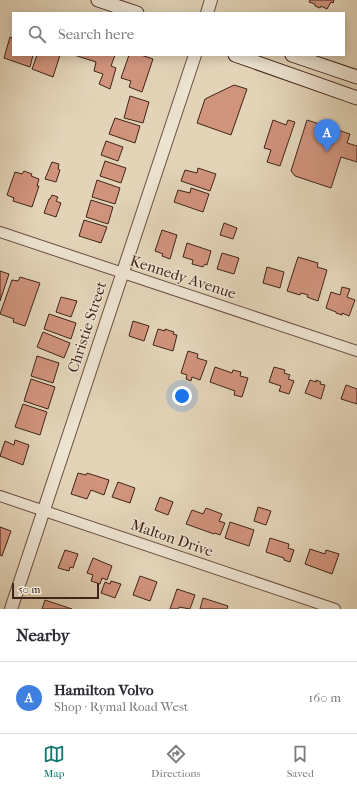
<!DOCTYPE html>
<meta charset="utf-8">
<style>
:root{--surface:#fff;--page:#f2f2f3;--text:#2b2b33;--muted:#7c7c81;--line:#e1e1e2;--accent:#0f766e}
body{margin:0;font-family:"IM FELL French Canon",serif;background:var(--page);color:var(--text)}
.scale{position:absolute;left:12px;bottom:10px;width:87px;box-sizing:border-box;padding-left:4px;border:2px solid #412519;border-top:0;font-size:11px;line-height:14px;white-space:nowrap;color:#412519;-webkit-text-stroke:3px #ede3d1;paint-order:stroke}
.you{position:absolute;left:182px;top:396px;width:14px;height:14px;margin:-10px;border:3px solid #fff;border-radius:50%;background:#1a73e8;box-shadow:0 0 0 6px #1a73e833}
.badge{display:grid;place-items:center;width:26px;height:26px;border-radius:50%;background:var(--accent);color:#fff;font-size:13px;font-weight:700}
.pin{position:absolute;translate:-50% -33px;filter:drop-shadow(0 1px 2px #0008)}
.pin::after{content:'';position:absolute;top:21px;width:14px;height:12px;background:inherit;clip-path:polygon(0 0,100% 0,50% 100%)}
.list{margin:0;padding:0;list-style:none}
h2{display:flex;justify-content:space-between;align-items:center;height:52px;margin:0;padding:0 16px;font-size:17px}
h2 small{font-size:13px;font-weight:400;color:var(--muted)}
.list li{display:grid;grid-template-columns:26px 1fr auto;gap:12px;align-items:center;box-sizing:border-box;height:72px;padding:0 16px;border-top:1px solid var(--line)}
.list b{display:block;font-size:15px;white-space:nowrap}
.list p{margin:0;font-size:13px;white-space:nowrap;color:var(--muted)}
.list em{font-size:13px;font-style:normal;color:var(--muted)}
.icon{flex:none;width:22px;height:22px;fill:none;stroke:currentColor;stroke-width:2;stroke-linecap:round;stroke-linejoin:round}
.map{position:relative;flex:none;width:357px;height:609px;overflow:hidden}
.search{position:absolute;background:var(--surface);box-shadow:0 2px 10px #0003;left:12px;right:12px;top:12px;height:44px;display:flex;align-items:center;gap:10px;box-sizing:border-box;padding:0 14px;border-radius:0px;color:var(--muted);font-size:15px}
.sheet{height:124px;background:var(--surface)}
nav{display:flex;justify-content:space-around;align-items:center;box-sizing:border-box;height:56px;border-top:1px solid var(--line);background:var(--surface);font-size:11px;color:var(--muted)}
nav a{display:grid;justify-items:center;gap:2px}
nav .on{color:var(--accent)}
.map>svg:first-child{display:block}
.building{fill:#d0937c;stroke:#412519}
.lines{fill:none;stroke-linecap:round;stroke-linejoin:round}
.minor-casing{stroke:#6a5141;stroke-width:12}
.tertiary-casing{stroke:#6a5141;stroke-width:14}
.secondary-casing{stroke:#412519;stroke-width:15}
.minor{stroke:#ede3d1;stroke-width:10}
.tertiary{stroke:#ede3d1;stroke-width:12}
.secondary{stroke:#ede3d1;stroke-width:13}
.labels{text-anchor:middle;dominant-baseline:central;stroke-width:3;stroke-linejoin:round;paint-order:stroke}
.street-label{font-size:15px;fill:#412519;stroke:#ede3d1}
</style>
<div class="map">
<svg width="357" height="609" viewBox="0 0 357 609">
<rect width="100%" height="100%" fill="#e3d4b8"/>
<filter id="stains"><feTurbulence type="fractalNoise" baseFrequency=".005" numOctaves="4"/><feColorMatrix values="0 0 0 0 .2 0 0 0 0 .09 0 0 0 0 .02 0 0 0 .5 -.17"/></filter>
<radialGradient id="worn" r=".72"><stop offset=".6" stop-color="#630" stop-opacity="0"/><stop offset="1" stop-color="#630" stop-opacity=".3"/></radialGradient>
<!-- building -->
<path class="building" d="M310,0H334L333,3L331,2L327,9L321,6L320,8L315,6V4L309,2Z
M10,37L13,38V55H33L30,67L4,58Z
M37,55H60L53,77L32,69Z
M74,55H115L111,66L116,68L110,89L99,84L103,74L94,71L96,62Z
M129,55H141L153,59L142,92L129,87L131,81L121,78Z
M234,85L247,89L231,135L197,123L205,99Z
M130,96L149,102L143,123L124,118Z
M115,118L140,126L135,143L109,134Z
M273,120L286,125L288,120L295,122L280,166L267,162L271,150L264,148Z
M307,120L350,134L347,143L357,146V162L341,157L331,188L295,176L291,171Z
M106,141L123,147L118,161L101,155Z
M105,161L126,168L121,183L100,176Z
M52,162L59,164L58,169L60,170L56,182L45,179Z
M198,168L216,174L210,191L181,181L185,170L197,173Z
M24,171L32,174L31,176L39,179L37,186H39L32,207L13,201L14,198L7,195L15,172L22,174Z
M97,180L120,188L115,204L92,197Z
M191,188L209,194L203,212L174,202L178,190L190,193Z
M52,195L58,197L56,201L61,203L56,217L44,213L49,199H50Z
M91,200L113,207L108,224L86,217Z
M84,220L107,227L101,243L79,236Z
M224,223L237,228L233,239L220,235Z
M162,230L177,235L170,259L162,256L163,254L155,251Z
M187,243L211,251L207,265L205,264L203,267L192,264L193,260L183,257Z
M222,253L239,258L234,274L217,269Z
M298,257L318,263L317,267L327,270L318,301L307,297L308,295L301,293L300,295L287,291Z
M267,267L284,272L280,288L263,283Z
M0,271L9,274L0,301Z
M20,277L40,283L25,326L13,322L14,319L0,314L12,280L18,281Z
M342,287L350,289L347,297L355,300L349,316L342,313V315L336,313V312L326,308L331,292L340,295Z
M61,297L77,301L71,317L56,312Z
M49,314L76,323L71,339L44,329Z
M133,321L149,326L144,341L129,336Z
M158,329L165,331V329L174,332L173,334L177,335L173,351L153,345Z
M43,332L70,343L64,358L37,347Z
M188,351L198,354L197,358L207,361L200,380L192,377L191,381L186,379L187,375L181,373Z
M37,356L59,363L53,383L31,376Z
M215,367L232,373L233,370L241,372L240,376L248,378L242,397L234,395L235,391L210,382Z
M274,367L285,370L284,373L290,375L288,379L294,381L289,394L279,391L281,386L269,382Z
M31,379L55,387L48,409L24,401Z
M310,380L316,382V380L321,382L320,384L325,385L321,399L305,393Z
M346,385L357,389V404L341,399Z
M23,404L47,412L40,435L15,427Z
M15,440L29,445L23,465L0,456L5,441L14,445Z
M78,473L86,475L87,473L109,480L104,495L91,490L87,499L71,494Z
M118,482L135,488L130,503L112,497Z
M160,497L173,502L168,515L155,510Z
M258,507L271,511L266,525L254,521Z
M206,508L222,514L219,521L225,523L220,535L215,533L214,534L186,524L192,510L203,514Z
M230,522L254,530L249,546L225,538Z
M0,527L11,531L2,556L0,555Z
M270,538L289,544L288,548L294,550L290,562L284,560V558L266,552Z
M310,549L325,554L326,550L339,554L332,574L305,564Z
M65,550L78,554L73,568L70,567L69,571L58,568Z
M93,558L112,566L107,580L102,578L100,584L91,581L93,575L87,573Z
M140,576L157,582L150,601L133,595Z
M111,581L121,584L115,598L101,593L105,582L110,584Z
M177,589L195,595L190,609L179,607L178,609H170Z
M203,598L228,606L227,609H200Z
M45,600L72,609H42Z"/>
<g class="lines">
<defs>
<path id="minor" d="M0,232L357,351
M0,496L335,609"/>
<path id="tertiary" d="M207,13L211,0
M11,609L195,55"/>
<path id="secondary" d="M98,0L137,13
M235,55L357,98
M292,55L357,77"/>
</defs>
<!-- minor casing -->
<use href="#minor" class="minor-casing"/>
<!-- tertiary casing -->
<use href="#tertiary" class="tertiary-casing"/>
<!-- secondary casing -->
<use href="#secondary" class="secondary-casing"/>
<!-- minor -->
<use href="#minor" class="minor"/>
<!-- tertiary -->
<use href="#tertiary" class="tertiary"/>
<!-- secondary -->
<use href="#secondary" class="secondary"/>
</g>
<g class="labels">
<!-- street labels -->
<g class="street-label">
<text transform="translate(183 277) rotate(18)">Kennedy Avenue</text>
<text transform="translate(87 327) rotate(-72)">Christie Street</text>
<text transform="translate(172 538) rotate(19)">Malton Drive</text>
</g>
</g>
<rect width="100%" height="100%" filter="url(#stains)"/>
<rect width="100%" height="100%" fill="url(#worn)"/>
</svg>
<div class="scale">50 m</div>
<div class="you"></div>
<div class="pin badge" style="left:327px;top:152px;background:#3f7fe0">A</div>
<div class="search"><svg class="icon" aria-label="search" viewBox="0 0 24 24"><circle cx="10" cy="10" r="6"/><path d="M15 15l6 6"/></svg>Search here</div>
</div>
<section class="sheet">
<h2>Nearby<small></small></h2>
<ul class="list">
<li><span class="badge" style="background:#3f7fe0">A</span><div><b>Hamilton Volvo</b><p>Shop · Rymal Road West</p></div><em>160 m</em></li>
</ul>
</section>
<nav>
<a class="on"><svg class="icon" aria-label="map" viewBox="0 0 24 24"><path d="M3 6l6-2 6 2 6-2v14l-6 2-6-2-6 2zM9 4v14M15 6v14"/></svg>Map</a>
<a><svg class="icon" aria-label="directions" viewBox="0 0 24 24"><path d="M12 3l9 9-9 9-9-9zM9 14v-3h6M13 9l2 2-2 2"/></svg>Directions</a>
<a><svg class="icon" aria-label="saved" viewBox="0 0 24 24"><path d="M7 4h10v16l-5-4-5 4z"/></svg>Saved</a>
</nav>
